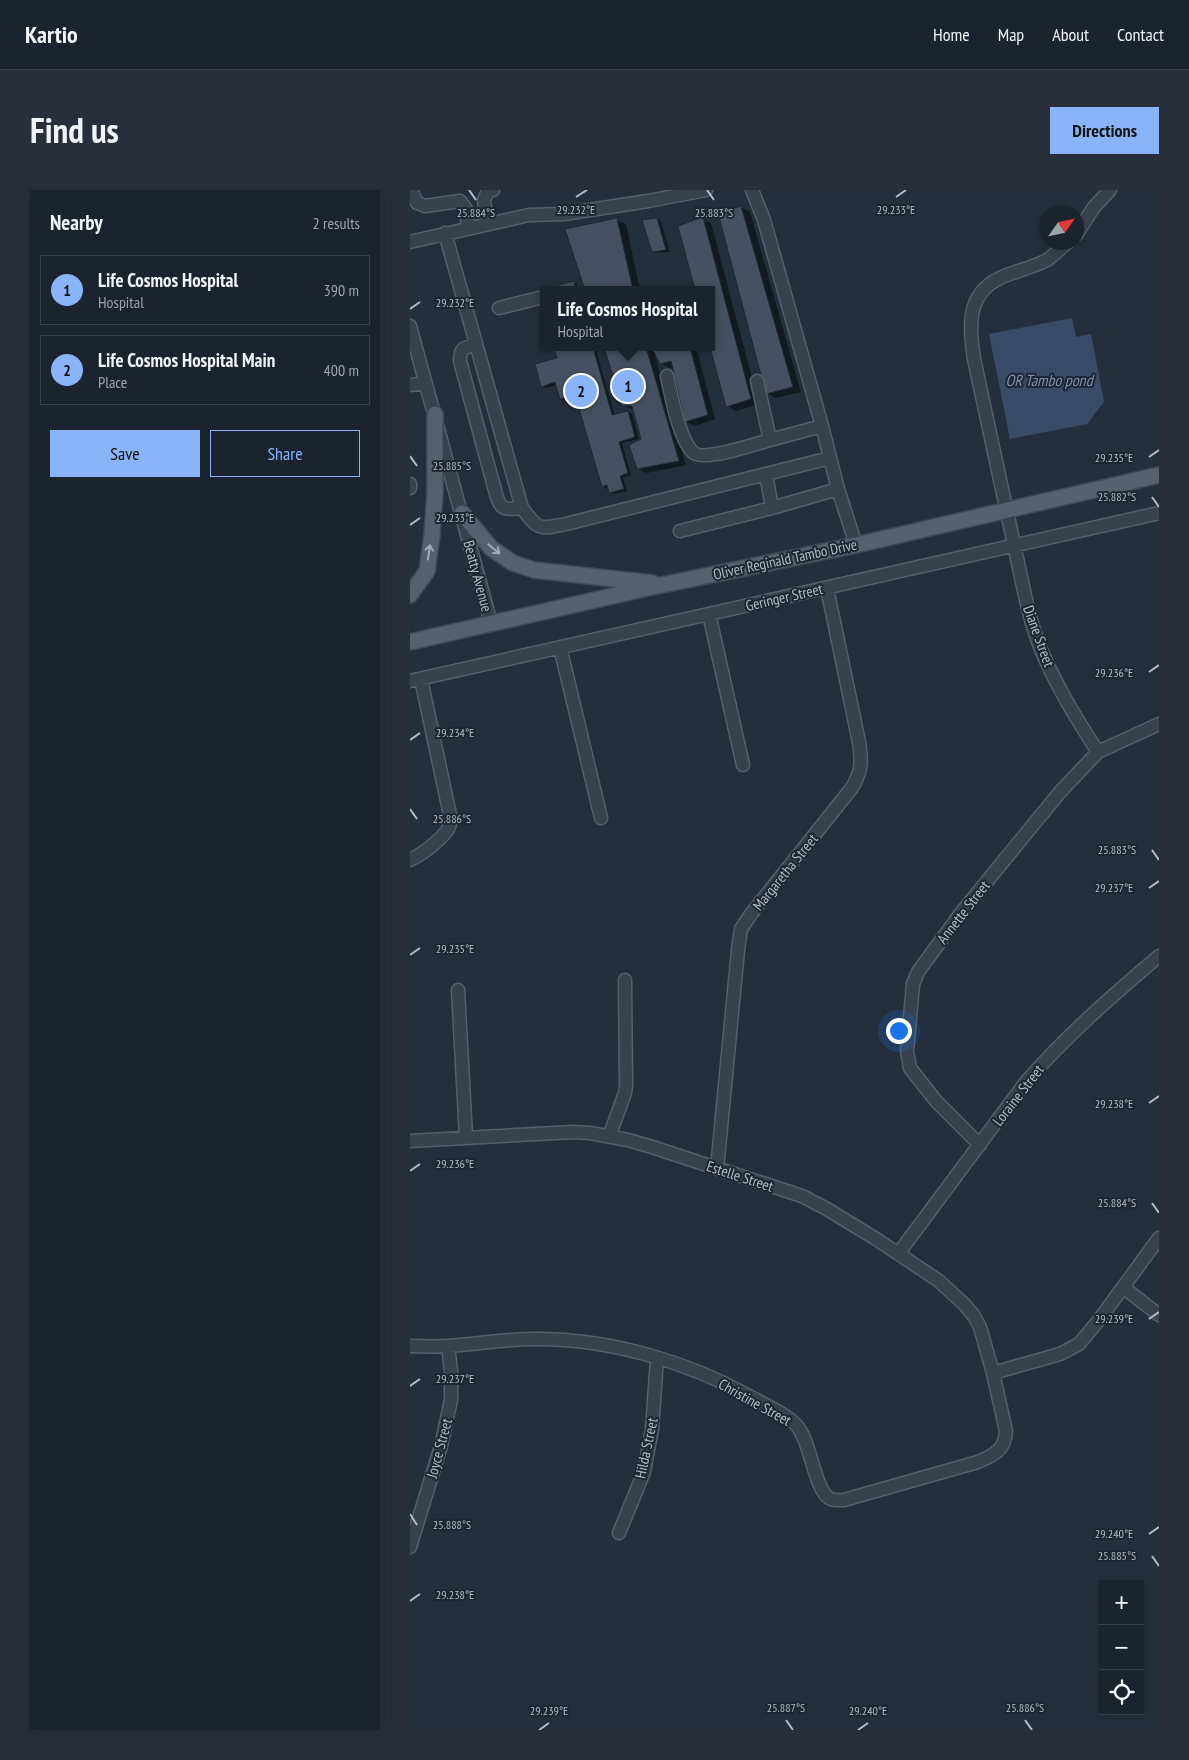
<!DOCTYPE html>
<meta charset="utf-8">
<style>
:root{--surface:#1b232e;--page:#282f3a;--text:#f1f3f6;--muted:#a0a4aa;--line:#39404a;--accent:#8ab4f8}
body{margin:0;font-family:"PT Sans Narrow",sans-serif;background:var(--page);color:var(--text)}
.controls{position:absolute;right:15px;bottom:15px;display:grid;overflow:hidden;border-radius:0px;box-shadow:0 2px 12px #0003}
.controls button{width:45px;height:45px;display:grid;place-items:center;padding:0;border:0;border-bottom:1px solid var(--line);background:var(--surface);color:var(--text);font:25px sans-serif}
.compass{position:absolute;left:629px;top:15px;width:45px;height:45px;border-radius:50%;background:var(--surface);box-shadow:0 2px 12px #0003;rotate:56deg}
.you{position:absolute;left:488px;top:840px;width:18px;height:18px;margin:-12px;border:4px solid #fff;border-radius:50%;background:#1a73e8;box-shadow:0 0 0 8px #1a73e833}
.badge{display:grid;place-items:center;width:32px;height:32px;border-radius:50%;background:var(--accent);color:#111;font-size:16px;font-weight:700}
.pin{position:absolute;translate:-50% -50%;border:2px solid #fff;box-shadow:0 1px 5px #0006}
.popup{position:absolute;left:130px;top:96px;width:175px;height:65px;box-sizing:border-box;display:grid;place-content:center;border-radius:0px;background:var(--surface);filter:drop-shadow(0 1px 4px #0005);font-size:16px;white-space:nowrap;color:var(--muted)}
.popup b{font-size:19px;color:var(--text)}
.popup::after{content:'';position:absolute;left:50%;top:100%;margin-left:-10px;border:10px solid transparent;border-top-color:var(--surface)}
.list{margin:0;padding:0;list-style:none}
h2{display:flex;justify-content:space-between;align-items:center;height:65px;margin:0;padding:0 20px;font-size:21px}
h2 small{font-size:16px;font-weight:400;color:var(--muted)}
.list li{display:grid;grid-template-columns:32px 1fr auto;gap:15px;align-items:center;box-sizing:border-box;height:70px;margin:0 10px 10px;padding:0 10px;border:1px solid var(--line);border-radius:0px}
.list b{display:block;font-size:19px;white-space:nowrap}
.list p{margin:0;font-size:16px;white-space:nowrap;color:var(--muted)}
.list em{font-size:16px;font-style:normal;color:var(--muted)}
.actions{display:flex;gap:10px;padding:15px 20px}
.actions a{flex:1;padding:11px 0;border:1px solid var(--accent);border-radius:0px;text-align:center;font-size:18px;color:var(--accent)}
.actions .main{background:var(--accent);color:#111}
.icon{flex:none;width:28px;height:28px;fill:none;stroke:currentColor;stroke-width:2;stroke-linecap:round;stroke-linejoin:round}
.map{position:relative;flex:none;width:749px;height:1540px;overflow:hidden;border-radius:0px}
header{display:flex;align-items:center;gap:30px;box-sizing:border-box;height:70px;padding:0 25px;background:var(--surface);border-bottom:1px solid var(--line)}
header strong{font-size:24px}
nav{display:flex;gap:28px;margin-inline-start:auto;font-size:18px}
.intro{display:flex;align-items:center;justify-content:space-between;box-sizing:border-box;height:120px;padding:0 30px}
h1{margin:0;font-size:35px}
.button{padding:12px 22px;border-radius:0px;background:var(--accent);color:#111;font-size:18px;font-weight:700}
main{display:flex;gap:30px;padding:0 30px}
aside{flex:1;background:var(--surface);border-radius:0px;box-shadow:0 2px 12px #0003}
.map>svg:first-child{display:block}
.water{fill:#394c67}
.shadow{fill:#0007}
.building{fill:#455162;stroke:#1f2835}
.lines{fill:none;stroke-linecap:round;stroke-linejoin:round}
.minor-casing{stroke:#565f6c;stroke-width:15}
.major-casing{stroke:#414a57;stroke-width:18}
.minor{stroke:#38414e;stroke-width:12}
.major{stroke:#56606e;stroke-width:15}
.oneway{stroke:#a1aab7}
.ticks{fill:none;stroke:#b4bcc9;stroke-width:2}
.labels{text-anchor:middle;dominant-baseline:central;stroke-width:4;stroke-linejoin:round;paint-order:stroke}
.street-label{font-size:15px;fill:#b4bcc9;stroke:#1d2633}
.water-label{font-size:16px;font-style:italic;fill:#7c92b1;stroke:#1d2633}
.ticks-label{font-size:12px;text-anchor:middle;fill:#b4bcc9;stroke:#1d2633;stroke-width:4;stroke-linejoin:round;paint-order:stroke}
</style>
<header>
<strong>Kartio</strong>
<nav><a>Home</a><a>Map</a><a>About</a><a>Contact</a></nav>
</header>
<div class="intro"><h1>Find us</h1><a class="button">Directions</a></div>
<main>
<aside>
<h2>Nearby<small>2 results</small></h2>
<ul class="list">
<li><span class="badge">1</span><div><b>Life Cosmos Hospital</b><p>Hospital</p></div><em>390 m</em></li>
<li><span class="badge">2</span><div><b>Life Cosmos Hospital Main</b><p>Place</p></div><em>400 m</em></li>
</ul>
<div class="actions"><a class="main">Save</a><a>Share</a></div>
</aside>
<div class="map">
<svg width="749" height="1540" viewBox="0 0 749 1540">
<rect width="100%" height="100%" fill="#242f3e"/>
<!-- water -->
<path class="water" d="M662,128L666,147L681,144L694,212L677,234L600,249L579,144Z"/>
<!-- shadow -->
<path class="shadow" d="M331,17L340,22L391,202L365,208L357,203Z
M247,29L251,31L260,62L247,63L243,61Z
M293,29L301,33L349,214L326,221L317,216L302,157V100Z
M207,30L216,34L230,100H176Z
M163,92L167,94L169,100H150Z
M145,157H185L205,226L218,222L222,224L229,249L212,253L221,285L213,288L217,301L204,304L200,302L199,297L197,299L193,297L167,207L155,211L152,209L147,195L136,198L132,196L148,169Z
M195,157H242L244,161L258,157H286L305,229L284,236L276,231L264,177L259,178L251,173L246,162H244L276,275L237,283L228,278L235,247L224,220L213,215Z"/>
<!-- building -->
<path class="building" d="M331,16L383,197L356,204L308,23Z
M293,27L341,209L316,217L300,157H302V100H285L268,36Z
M207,28L223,100H175L155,39Z
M247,28L256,60L242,62L232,30Z
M164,91L166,100H149L148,95Z
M143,157H183L202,225L218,221L225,247L209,252L218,283L210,286L214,299L199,303L197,295L192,297L165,205L150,209L145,192L131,197L125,174L147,168Z
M194,157H236L269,271L227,279L219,255L231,249L222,216H212Z
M253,157H280L298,225L275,232L261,171L250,174L243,160Z"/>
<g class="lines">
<defs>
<path id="minor" d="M1,0L7,13L15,16L50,11L56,19L58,38
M342,0L354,30L412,236L428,299L446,355
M77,34L74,10L78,1L83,0
M35,43L112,318C129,341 129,339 156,334L420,268
M666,45L684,17L700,0
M0,52L119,25L154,24L238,11L296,0
M658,52C651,58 644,65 637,70C622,78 605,81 590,88C556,104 559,137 564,169L614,401C618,420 623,439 630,457C645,494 666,528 688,562
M89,118L129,108
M0,136L81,433
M66,154C55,158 50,157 50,171L86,304C91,322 96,319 112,318
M257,186C261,204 269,251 284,263C295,271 346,254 360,250
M347,191L360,250L412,236
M0,195L15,193
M0,294V298
M362,318L428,299
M270,341L362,318L356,284
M299,424L333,575
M150,457L191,628
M0,491L749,323
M0,670C11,665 34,648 39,637C41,633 40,629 40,625L11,489
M48,800L56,947
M199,947L215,903L216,895L215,790
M0,951L163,942L180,943L218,950L242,957L392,1006L417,1019L466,1049L529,1091L555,1115L564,1126L570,1137L583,1183L596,1241C595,1260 584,1265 568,1272L434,1310C429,1310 423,1311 419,1308C404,1298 401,1252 387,1236C377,1224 353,1214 339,1206C278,1172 202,1150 132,1149C101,1148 69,1154 38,1156C25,1157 13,1156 0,1156
M570,955L526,911L500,878L497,861L503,794L508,782L551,723L650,602L688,562L749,534
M307,979L328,760L331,739L341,724L441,599C452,582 452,572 449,552L417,398
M488,1064L616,892C656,846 703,805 749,766
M713,1097L749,1125
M583,1183L650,1164L669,1154L689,1130L749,1048
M209,1343L234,1282L242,1239L247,1169
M0,1357L31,1256L41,1210V1181L38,1156"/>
<path id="major" d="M52,323L81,358L103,373L124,380L242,393
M0,405L17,381L22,345L25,303V224
M0,452L242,397L446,355L749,285"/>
</defs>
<!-- minor casing -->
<use href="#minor" class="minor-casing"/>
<!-- major casing -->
<use href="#major" class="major-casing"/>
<!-- minor -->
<use href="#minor" class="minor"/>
<!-- major -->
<use href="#major" class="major"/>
</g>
<!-- one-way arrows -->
<defs><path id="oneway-shaft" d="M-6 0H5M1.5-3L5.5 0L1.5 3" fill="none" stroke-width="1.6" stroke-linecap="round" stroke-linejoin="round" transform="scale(1.25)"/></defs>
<g class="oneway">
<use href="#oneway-shaft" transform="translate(84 359) rotate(39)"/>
<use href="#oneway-shaft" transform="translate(19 362) rotate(-82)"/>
</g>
<!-- ticks -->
<path class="ticks" d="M59,0L66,10M297,0L304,10M166,7L177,0M486,7L496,0M0,119L10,112M0,266L7,276M739,267L749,260M742,307L749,317M0,335L10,328M739,482L749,475M0,550L10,543M0,619L7,629M742,660L749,670M739,698L749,691M0,765L10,758M739,913L749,906M0,981L10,974M742,1013L749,1023M739,1129L749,1122M0,1196L10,1189M0,1324L7,1335M739,1344L749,1337M742,1366L749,1376M0,1411L10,1404M376,1530L383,1540M615,1530L622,1540M129,1540L139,1533M448,1540L458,1533"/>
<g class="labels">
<!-- street labels -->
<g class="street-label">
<text transform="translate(375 369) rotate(-12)">Oliver Reginald Tambo Drive</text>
<text transform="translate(68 386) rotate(75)">Beatty Avenue</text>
<text transform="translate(374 407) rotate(-13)">Geringer Street</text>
<text transform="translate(629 446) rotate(70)">Diane Street</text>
<text transform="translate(375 682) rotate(-51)">Margaretha Street</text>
<text transform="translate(553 722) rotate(-52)">Annette Street</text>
<text transform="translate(608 905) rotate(-52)">Loraine Street</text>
<text transform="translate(330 986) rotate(18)">Estelle Street</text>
<text transform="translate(345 1212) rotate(29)">Christine Street</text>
<text transform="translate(29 1258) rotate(-75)">Joyce Street</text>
<text transform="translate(236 1258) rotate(-78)">Hilda Street</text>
</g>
<!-- water labels -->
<g class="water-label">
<text x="639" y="190">OR Tambo pond</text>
</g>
</g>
<g class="ticks-label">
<text x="166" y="24">29.232°E</text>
<text x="486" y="24">29.233°E</text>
<text x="304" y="27">25.883°S</text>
<text x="66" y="27">25.884°S</text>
<text x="45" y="117">29.232°E</text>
<text x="704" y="272">29.235°E</text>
<text x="42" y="280">25.885°S</text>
<text x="707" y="311">25.882°S</text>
<text x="45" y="332">29.233°E</text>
<text x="704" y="487">29.236°E</text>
<text x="45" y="547">29.234°E</text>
<text x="42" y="633">25.886°S</text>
<text x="707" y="664">25.883°S</text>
<text x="704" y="702">29.237°E</text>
<text x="45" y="763">29.235°E</text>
<text x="704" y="918">29.238°E</text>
<text x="45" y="978">29.236°E</text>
<text x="707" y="1017">25.884°S</text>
<text x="704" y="1133">29.239°E</text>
<text x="45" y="1193">29.237°E</text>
<text x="42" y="1339">25.888°S</text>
<text x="704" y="1348">29.240°E</text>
<text x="707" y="1370">25.885°S</text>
<text x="45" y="1409">29.238°E</text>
<text x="376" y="1522">25.887°S</text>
<text x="615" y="1522">25.886°S</text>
<text x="139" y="1525">29.239°E</text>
<text x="458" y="1525">29.240°E</text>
</g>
</svg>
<div class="controls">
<button>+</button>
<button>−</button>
<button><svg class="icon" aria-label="locate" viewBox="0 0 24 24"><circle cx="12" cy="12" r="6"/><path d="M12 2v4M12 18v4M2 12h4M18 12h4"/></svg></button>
</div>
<svg class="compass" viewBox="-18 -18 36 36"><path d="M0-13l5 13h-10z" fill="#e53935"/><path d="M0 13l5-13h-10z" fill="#a0a4aa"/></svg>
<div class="you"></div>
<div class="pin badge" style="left:218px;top:196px">1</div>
<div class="popup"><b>Life Cosmos Hospital</b>Hospital</div>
<div class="pin badge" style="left:171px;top:201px">2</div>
</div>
</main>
